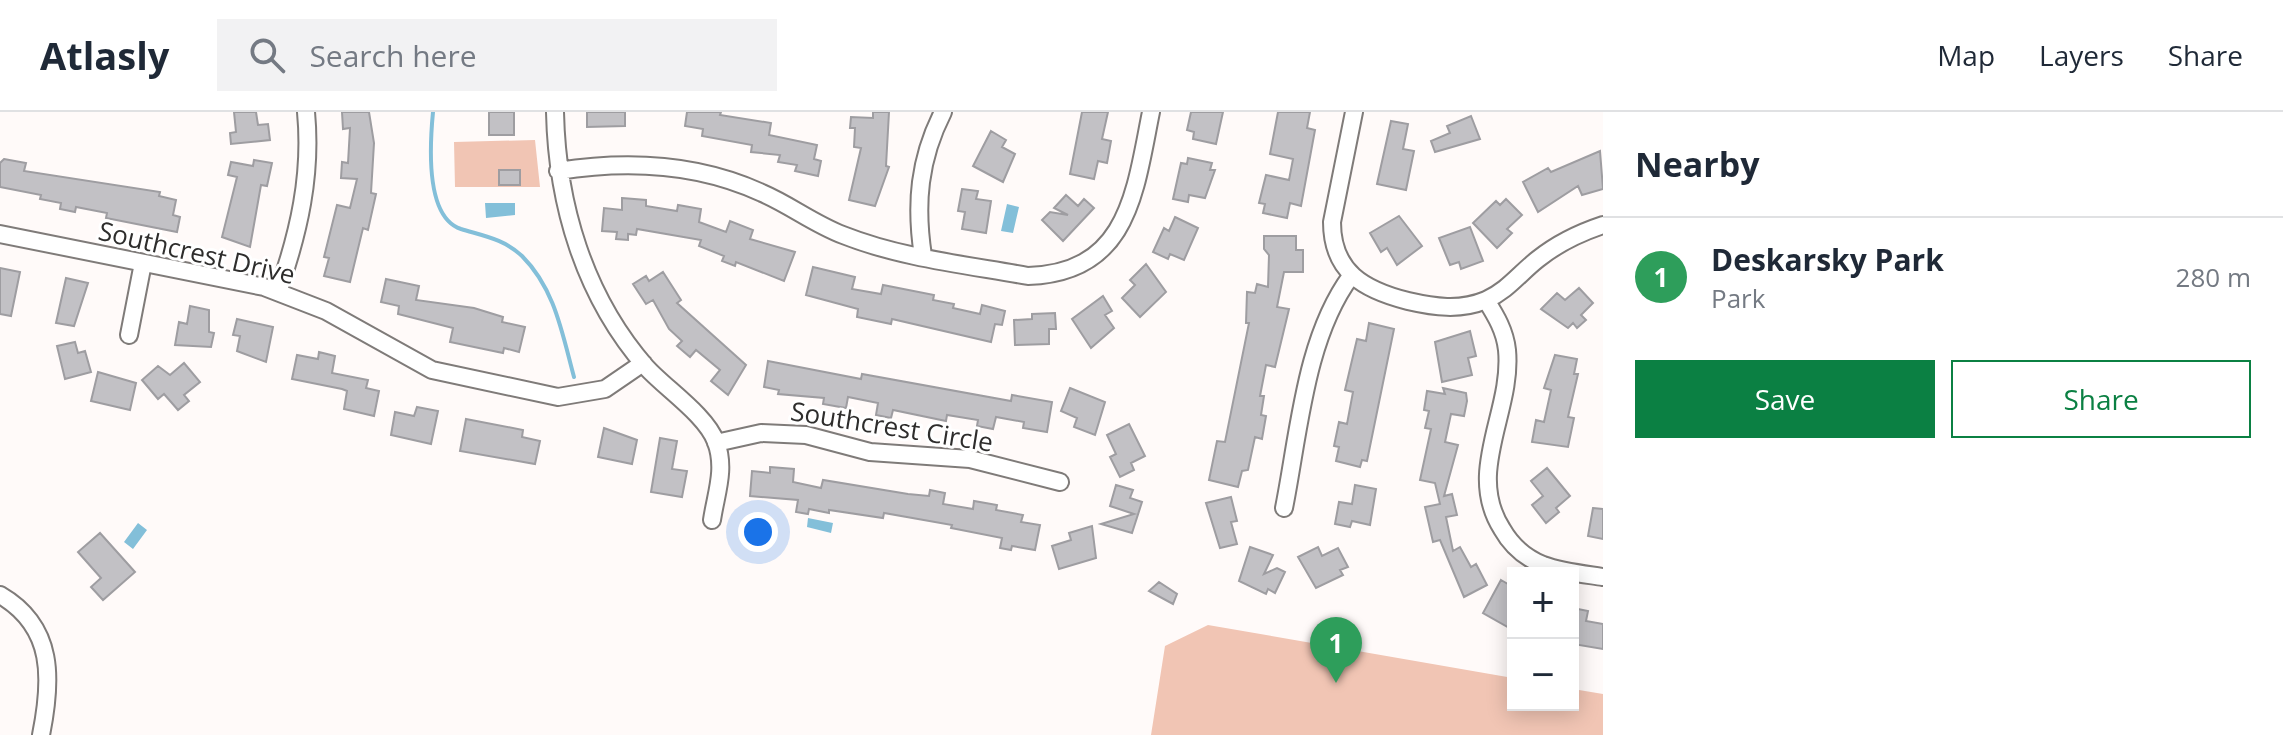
<!DOCTYPE html>
<meta charset="utf-8">
<style>
:root{--surface:#fff;--page:#f2f2f3;--text:#1f2937;--muted:#747a83;--line:#e0e1e3;--accent:#0b8043}
body{margin:0;font-family:"Open Sans",sans-serif;background:var(--page);color:var(--text)}
.controls{position:absolute;right:24px;bottom:24px;display:grid;overflow:hidden;border-radius:0px;box-shadow:0 4px 20px #0003}
.controls button{width:72px;height:72px;display:grid;place-items:center;padding:0;border:0;border-bottom:2px solid var(--line);background:var(--surface);color:var(--text);font:40px sans-serif}
.you{position:absolute;left:758px;top:420px;width:28px;height:28px;margin:-20px;border:6px solid #fff;border-radius:50%;background:#1a73e8;box-shadow:0 0 0 12px #1a73e833}
.badge{display:grid;place-items:center;width:52px;height:52px;border-radius:50%;background:var(--accent);color:#fff;font-size:26px;font-weight:700}
.pin{position:absolute;translate:-50% -66px;filter:drop-shadow(0 2px 4px #0008)}
.pin::after{content:'';position:absolute;top:42px;width:28px;height:24px;background:inherit;clip-path:polygon(0 0,100% 0,50% 100%)}
.list{margin:0;padding:0;list-style:none}
h2{display:flex;justify-content:space-between;align-items:center;height:104px;margin:0;padding:0 32px;font-size:34px}
h2 small{font-size:26px;font-weight:400;color:var(--muted)}
.list li{display:grid;grid-template-columns:52px 1fr auto;gap:24px;align-items:center;box-sizing:border-box;height:120px;padding:0 32px;border-top:2px solid var(--line)}
.list b{display:block;font-size:30px;white-space:nowrap}
.list p{margin:0;font-size:26px;white-space:nowrap;color:var(--muted)}
.list em{font-size:26px;font-style:normal;color:var(--muted)}
.actions{display:flex;gap:16px;padding:24px 32px}
.actions a{flex:1;padding:18px 0;border:2px solid var(--accent);border-radius:0px;text-align:center;font-size:28px;color:var(--accent)}
.actions .main{background:var(--accent);color:#fff}
.icon{flex:none;width:44px;height:44px;fill:none;stroke:currentColor;stroke-width:2;stroke-linecap:round;stroke-linejoin:round}
.map{position:relative;flex:none;width:1603px;height:623px;overflow:hidden}
header{display:flex;align-items:center;gap:48px;box-sizing:border-box;height:112px;padding:0 40px;background:var(--surface);border-bottom:2px solid var(--line)}
header strong{font-size:38px}
nav{display:flex;gap:44px;margin-inline-start:auto;font-size:28px}
.search{width:560px;height:72px;background:var(--page);display:flex;align-items:center;gap:20px;box-sizing:border-box;padding:0 28px;border-radius:0px;color:var(--muted);font-size:30px}
main{display:flex}
aside{flex:1;background:var(--surface)}
.map>svg:first-child{display:block}
.green{fill:#f1c5b4}
.water{fill:#83bfd9}
.lines{fill:none;stroke-linecap:round;stroke-linejoin:round}
.stream{stroke:#83bfd9;stroke-width:4}
.building{fill:#c2c1c5;stroke:#9e9da1;stroke-width:2}
.minor-casing{stroke:#7f7b79;stroke-width:20}
.minor{stroke:#fff;stroke-width:16}
.labels{text-anchor:middle;dominant-baseline:central;stroke-width:6;stroke-linejoin:round;paint-order:stroke}
.street-label{font-size:26px;fill:#2e2d2c;stroke:#fff}
</style>
<header>
<strong>Atlasly</strong>
<div class="search"><svg class="icon" aria-label="search" viewBox="0 0 24 24"><circle cx="10" cy="10" r="6"/><path d="M15 15l6 6"/></svg>Search here</div>
<nav><a>Map</a><a>Layers</a><a>Share</a></nav>
</header>
<main>
<div class="map">
<svg width="1603" height="623" viewBox="0 0 1603 623">
<rect width="100%" height="100%" fill="#fffaf9"/>
<!-- green -->
<path class="green" d="M535,28L540,75H455L454,30Z
M1208,513L1513,566V593H1573V577L1603,582V623H1151L1165,534Z"/>
<!-- water -->
<path class="water" d="M485,91H515V103L486,106Z
M1007,92L1019,95L1013,121L1001,119Z
M808,406L833,411L831,421L807,415Z
M138,411L147,418L133,437L124,430Z"/>
<g class="lines">
<!-- stream -->
<path class="stream" d="M433,0C430,31 425,105 461,117C484,124 504,127 522,144C555,177 562,221 574,265"/>
</g>
<!-- building -->
<path class="building" d="M234,0H256L258,13L268,12L270,28L231,32L230,21L236,20Z
M342,0H369L374,31L371,81L376,82L368,118L363,116L350,170L324,164L329,146L324,145L337,93L350,96L357,67L341,66L342,50L348,51L350,16L343,17Z
M489,0H514V23H489Z
M587,0H625V14L587,15Z
M687,0H721L720,3L771,11L769,23L817,33L814,47L821,49L818,64L795,59L797,53L778,50L780,43L751,40L752,33L702,24L703,17L685,14Z
M873,0H889L886,54L889,55L875,94L849,88L861,36L854,35L855,16H850L851,5L873,6Z
M1082,0H1108L1102,27L1111,29L1107,51L1098,49L1094,67L1070,62Z
M1191,0H1223L1216,32L1193,27L1194,20L1187,18Z
M1278,0H1310L1307,16L1315,18L1301,94L1290,91L1287,106L1263,101L1265,92L1259,91L1266,63L1289,68L1293,47L1270,42Z
M1471,4L1480,27L1435,40L1431,29L1450,21L1447,14Z
M1391,9L1408,12L1403,37L1414,39L1406,78L1377,72Z
M991,19L1006,28L1002,35L1015,42L1003,70L973,54Z
M1600,39L1603,77L1582,83L1578,74L1538,100L1523,70L1548,56L1551,60Z
M1188,46L1212,51L1210,58H1215L1205,86L1189,83L1188,90L1173,87L1181,51L1187,52Z
M4,47L26,51L24,59L160,80L159,84L176,88L173,103L180,105L177,120L106,106L107,101L76,95L75,100L60,97L61,91L40,87L41,83L0,75V51Z
M254,48L272,51L267,74L261,73L250,135L222,125L237,65L228,63L231,50L253,54Z
M499,58H520V73H499Z
M962,77L978,79L976,87L991,89L986,121L962,117L965,100L958,99Z
M1066,83L1078,94L1084,87L1094,96L1063,129L1042,108L1050,100L1068,103L1054,96Z
M622,86L646,88V94L677,99L678,93L701,97L699,110L726,120L730,109L753,118L750,127L795,140L784,169L736,150L735,154L722,149L724,144L699,134L701,128L637,117L636,123L628,122V128L616,127L617,120L602,119L604,96L622,98Z
M1506,87L1522,103L1507,117L1512,121L1497,136L1473,111L1496,89L1500,93Z
M1399,104L1422,134L1397,153L1387,136L1381,140L1370,121Z
M1175,105L1198,116L1184,148L1170,142L1168,147L1153,140L1164,116L1169,119Z
M1470,115L1483,149L1461,157L1459,150L1450,153L1439,126Z
M1264,124H1296V138H1303V160H1284L1277,195L1289,197L1275,255L1266,253L1260,284H1264L1261,303L1266,304L1262,327L1255,325L1248,358L1242,359L1238,375L1209,368L1217,329L1225,330L1249,211H1246L1247,180L1255,181L1257,172L1268,175L1269,143L1264,137Z
M1146,152L1166,180L1140,205L1122,186L1135,173L1130,168Z
M813,155L855,165L852,177L881,182L883,173L934,183L933,188L954,192L953,196L980,202L982,193L1005,199L1002,213L995,212L991,230L892,207L891,212L857,205L858,197L806,183Z
M0,156L20,160L11,204L0,202Z
M663,160L681,188L677,191L746,253L728,283L711,269L720,258L696,238L690,245L677,234L682,229L669,217L653,188L646,192L633,172L646,164L649,169Z
M66,166L88,171L74,214L56,211Z
M386,167L419,174L416,188L474,196L503,205L502,210L525,215L519,240L504,236L503,241L450,230L453,216L398,202L399,194L381,190Z
M1579,176L1593,191L1581,203L1586,208L1577,216L1573,211L1568,216L1541,197L1557,181L1565,188Z
M1103,184L1112,199L1105,203L1114,216L1091,236L1072,207Z
M190,194L209,198V220L214,221L211,235L175,233L179,210L187,212Z
M1055,201L1056,217H1049V232L1015,233L1014,208L1032,207V202Z
M237,207L273,215L266,250L237,239L240,224L233,223Z
M1369,211L1394,217L1367,349L1362,348L1360,355L1336,349L1339,335L1334,334L1339,310L1347,312L1353,280L1345,278L1357,227L1366,229Z
M1470,219L1476,244L1468,246L1472,263L1442,270L1435,230Z
M75,230L78,241L85,239L91,260L65,267L57,234Z
M319,240L335,244L332,261L368,268L366,276L379,279L374,304L344,297L347,279L342,277L292,267L297,243L318,247Z
M1555,243L1577,247L1574,262H1578L1568,305L1574,306L1568,335L1532,330L1536,308L1544,310L1551,278L1544,276Z
M768,249L861,267L862,262L1011,289L1012,283L1052,290L1047,320L1023,316L1024,310L996,305L993,317L977,314L978,308L947,303L946,309L893,298L891,306L876,303L878,291L848,285L846,296L823,292L824,286L778,282L779,278L764,275Z
M184,251L200,270L184,283L189,289L178,298L164,282L158,287L142,268L158,254L170,263Z
M98,260L136,271L130,298L91,289Z
M1070,276L1105,290L1095,323L1074,315L1077,306L1061,299Z
M1443,276L1466,281L1467,289L1464,304L1451,302L1445,330L1458,333L1444,384L1452,382L1457,403L1446,405L1453,439L1460,435L1471,455L1476,452L1487,473L1464,485L1440,428L1433,430L1425,395L1440,392L1435,371L1420,368L1431,317L1425,316L1429,299L1424,298L1427,279L1445,282Z
M417,295L438,299L431,332L391,323L395,300L414,304Z
M466,307L523,318L522,325L540,329L535,352L460,339Z
M1129,312L1145,344L1131,351L1134,358L1120,365L1110,345L1116,342L1107,323Z
M604,316L637,328L632,352L598,345Z
M660,326L677,329L672,357L687,359L682,385L651,380Z
M770,355L794,357L793,370L821,376L823,368L908,382L929,384L930,378L945,381L943,392L973,397L974,389L997,393L996,398L1023,403L1021,410L1040,413L1035,438L1012,434L1011,438L1000,436L1002,426L951,416L952,413L884,401L883,406L829,398V401L809,397L808,402L796,400L798,388L750,384L752,359L770,361Z
M1547,356L1570,384L1556,396L1559,400L1546,411L1532,393L1543,384L1531,369Z
M1116,373L1133,378L1130,386L1142,390L1132,421L1101,412L1134,402L1110,394Z
M1355,373L1376,377L1370,413L1352,409L1350,415L1335,412L1339,390L1352,392Z
M1231,385L1237,409L1231,410L1237,432L1220,436L1206,391Z
M1593,396L1603,397V427L1588,424Z
M1092,414L1096,446L1059,457L1052,434L1071,428L1069,421Z
M100,421L135,460L103,488L91,475L101,466L78,440Z
M1250,435L1273,443L1264,462L1277,456L1285,460L1275,481L1268,477L1266,482L1239,469Z
M1318,435L1322,444L1338,436L1348,455L1340,458L1343,463L1316,476L1298,445Z
M1501,468L1513,475V518L1483,501Z
M1159,470L1177,482L1173,492L1149,479Z
M1573,496L1588,499L1586,509L1603,512V537L1573,532Z"/>
<g class="lines">
<defs>
<path id="minor" d="M555,0C557,92 584,184 646,255C666,277 706,303 716,330C726,357 716,381 712,408
M1354,0L1332,110C1332,160 1364,178 1408,189C1434,195 1460,199 1486,188C1507,179 1520,161 1538,147C1558,131 1579,121 1603,113
M558,59C628,48 697,51 762,81C790,93 814,112 843,123C901,146 967,153 1028,164C1129,161 1135,79 1151,0
M0,122L264,175L326,199L432,258L558,285L605,277L643,251
M923,144C915,92 919,47 943,0
M278,180C299,120 312,63 306,0
M1486,188C1496,204 1505,219 1507,238C1513,300 1465,359 1502,417C1511,433 1526,446 1543,453C1562,460 1583,462 1603,465
M129,223L143,151
M716,331L761,321L806,323L870,340L970,347L1060,370
M1284,396C1299,321 1305,226 1351,164
M0,483C55,515 52,568 41,623"/>
</defs>
<!-- minor casing -->
<use href="#minor" class="minor-casing"/>
<!-- minor -->
<use href="#minor" class="minor"/>
</g>
<g class="labels">
<!-- street labels -->
<g class="street-label">
<text transform="translate(197 140) rotate(13)">Southcrest Drive</text>
<text transform="translate(892 314) rotate(9)">Southcrest Circle</text>
</g>
</g>
</svg>
<div class="controls">
<button>+</button>
<button>−</button>
</div>
<div class="you"></div>
<div class="pin badge" style="left:1336px;top:571px;background:#2e9e5b">1</div>
</div>
<aside>
<h2>Nearby<small></small></h2>
<ul class="list">
<li><span class="badge" style="background:#2e9e5b">1</span><div><b>Deskarsky Park</b><p>Park</p></div><em>280 m</em></li>
</ul>
<div class="actions"><a class="main">Save</a><a>Share</a></div>
</aside>
</main>
